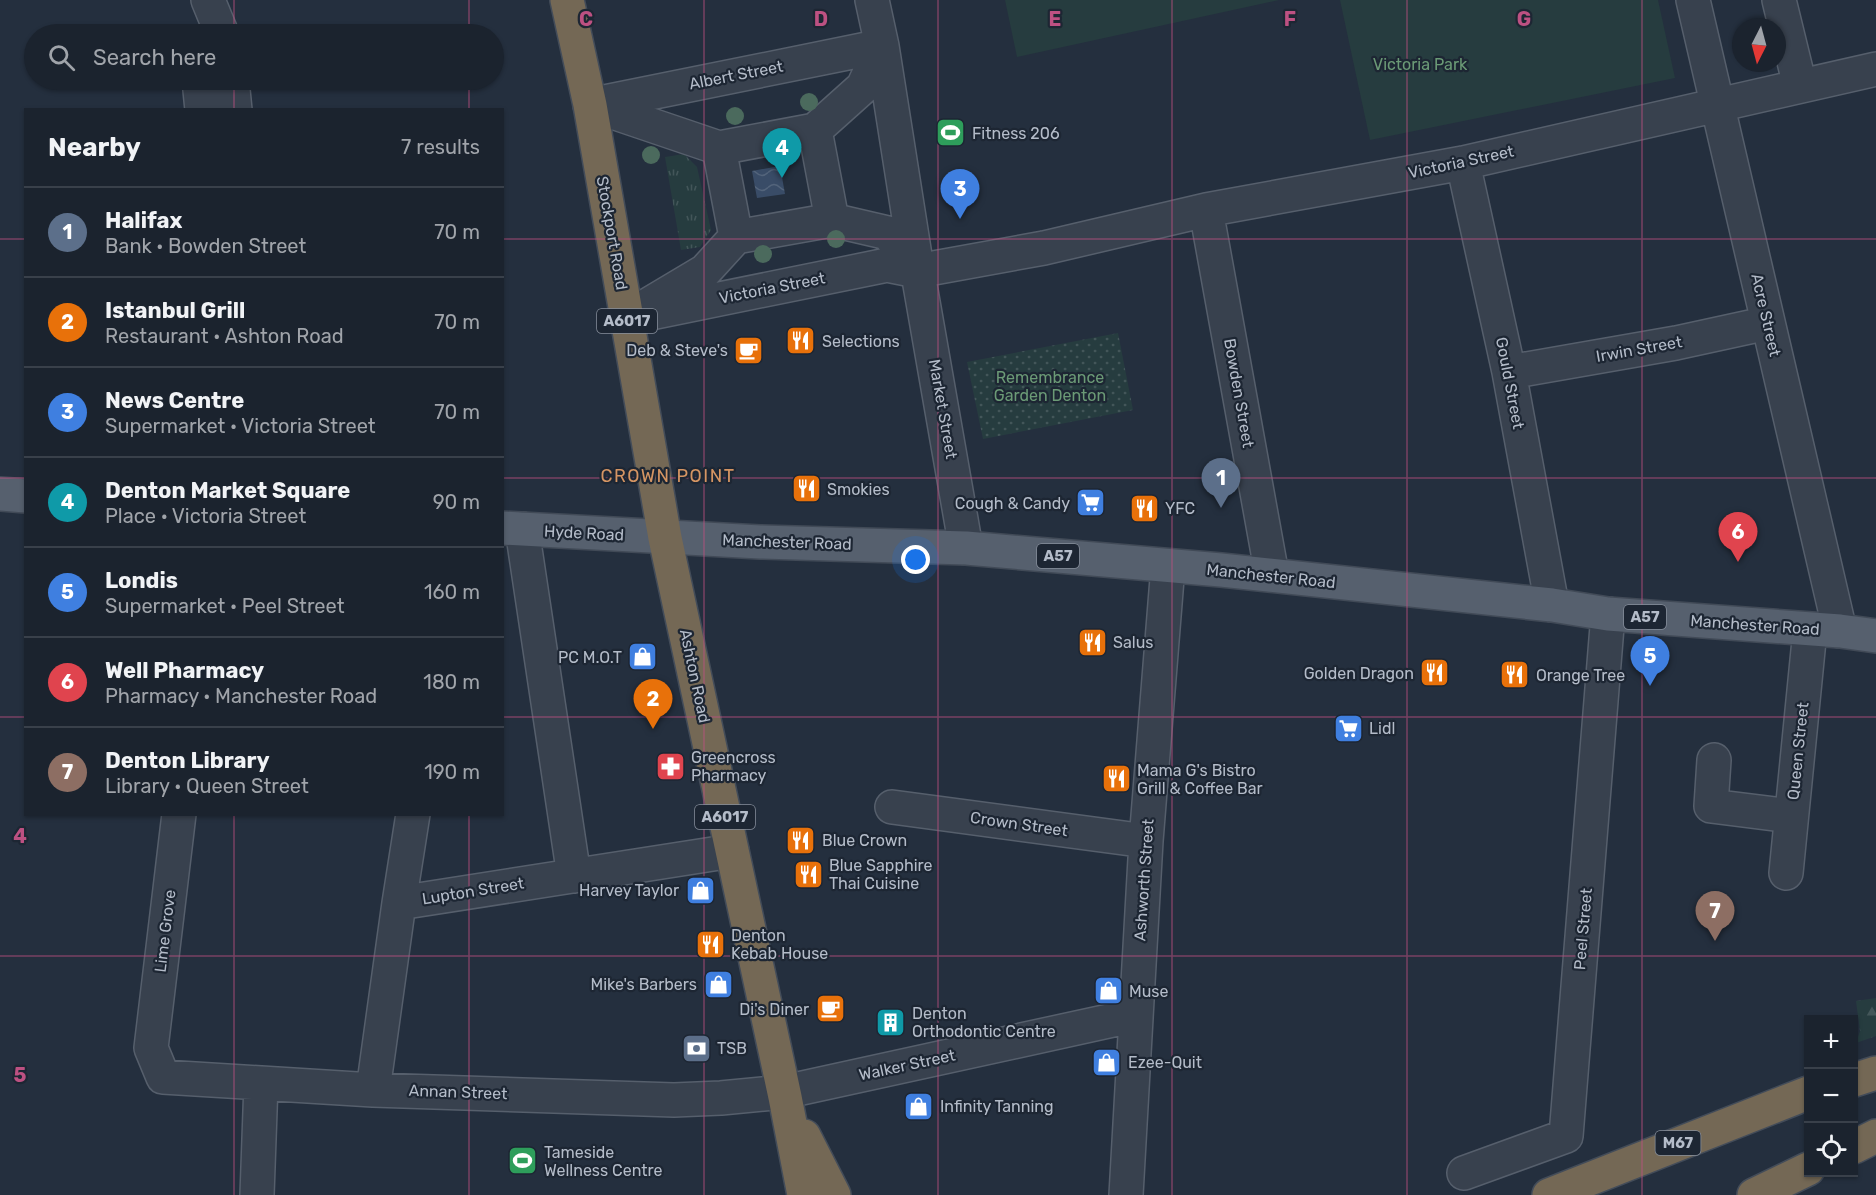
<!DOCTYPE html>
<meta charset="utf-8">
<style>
:root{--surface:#1b232e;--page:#242b36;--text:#f1f3f6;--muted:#a0a4aa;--line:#39404a;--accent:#8ab4f8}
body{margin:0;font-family:Rubik,sans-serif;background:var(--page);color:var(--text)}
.controls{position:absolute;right:18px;bottom:18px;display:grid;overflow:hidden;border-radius:0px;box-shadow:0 2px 4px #0004}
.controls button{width:54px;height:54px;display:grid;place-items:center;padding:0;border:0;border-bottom:2px solid var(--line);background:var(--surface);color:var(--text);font:30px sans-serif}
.compass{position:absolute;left:1732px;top:18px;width:54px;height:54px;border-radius:50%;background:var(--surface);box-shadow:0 2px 4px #0004;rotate:186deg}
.you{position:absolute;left:916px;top:560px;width:21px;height:21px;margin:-15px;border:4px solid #fff;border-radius:50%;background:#1a73e8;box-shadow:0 0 0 9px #1a73e833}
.badge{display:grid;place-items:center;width:39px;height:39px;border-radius:50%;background:var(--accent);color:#fff;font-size:20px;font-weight:700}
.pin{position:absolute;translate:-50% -50px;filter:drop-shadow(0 2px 3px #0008)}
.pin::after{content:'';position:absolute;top:32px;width:21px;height:18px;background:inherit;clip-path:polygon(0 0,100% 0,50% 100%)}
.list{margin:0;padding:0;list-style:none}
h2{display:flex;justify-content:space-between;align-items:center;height:78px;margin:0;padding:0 24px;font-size:26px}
h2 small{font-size:20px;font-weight:400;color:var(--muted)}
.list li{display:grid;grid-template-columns:39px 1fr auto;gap:18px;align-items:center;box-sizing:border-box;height:90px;padding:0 24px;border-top:2px solid var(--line)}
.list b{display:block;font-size:22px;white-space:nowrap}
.list p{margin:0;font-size:20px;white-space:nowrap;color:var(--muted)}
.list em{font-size:20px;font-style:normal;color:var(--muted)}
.icon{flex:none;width:33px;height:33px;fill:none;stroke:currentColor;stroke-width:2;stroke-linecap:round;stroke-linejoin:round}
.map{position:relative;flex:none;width:1876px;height:1195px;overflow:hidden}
.search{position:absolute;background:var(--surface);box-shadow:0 2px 4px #0004;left:24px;top:24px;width:480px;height:66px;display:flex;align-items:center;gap:15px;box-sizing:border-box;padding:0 21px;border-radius:33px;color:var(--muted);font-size:22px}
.panel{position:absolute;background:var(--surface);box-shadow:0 2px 4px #0004;left:24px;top:108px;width:480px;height:708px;border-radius:0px}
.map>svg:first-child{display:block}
.grass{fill:url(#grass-tufts)}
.forest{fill:url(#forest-firs)}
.park{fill:#263c3f}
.garden{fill:url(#garden-dots)}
.water{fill:url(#water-waves)}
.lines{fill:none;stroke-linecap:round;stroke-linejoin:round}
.minor-casing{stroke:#565f6c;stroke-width:36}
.major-casing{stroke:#414a57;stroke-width:36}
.highway-casing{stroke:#434c59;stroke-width:36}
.minor{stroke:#38414e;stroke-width:33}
.major{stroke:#56606e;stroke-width:33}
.highway{stroke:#746855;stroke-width:33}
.tree{fill:#4b6a5d}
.grid{fill:none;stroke:#bd5182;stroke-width:1.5;stroke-opacity:0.55}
.labels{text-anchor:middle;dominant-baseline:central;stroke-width:4.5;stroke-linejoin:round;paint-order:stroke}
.shield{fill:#1d2633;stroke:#878f9c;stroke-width:1.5}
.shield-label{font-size:15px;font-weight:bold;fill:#b4bcc9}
.park-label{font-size:16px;fill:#6b9a76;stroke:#1d2633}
.street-label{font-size:16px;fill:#b4bcc9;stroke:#1d2633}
.poi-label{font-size:16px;fill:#b4bcc9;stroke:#1d2633;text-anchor:start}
.neighbourhood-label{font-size:18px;letter-spacing:1.5px;fill:#d59563;stroke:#1d2633}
.grid-label{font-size:20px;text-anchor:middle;font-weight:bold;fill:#bd5182;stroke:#1d2633;stroke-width:4.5;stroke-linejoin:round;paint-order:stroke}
</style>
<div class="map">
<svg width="1876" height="1195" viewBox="0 0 1876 1195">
<defs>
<pattern id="grass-tufts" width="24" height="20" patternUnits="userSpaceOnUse" patternTransform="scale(1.5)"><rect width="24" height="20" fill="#263c3f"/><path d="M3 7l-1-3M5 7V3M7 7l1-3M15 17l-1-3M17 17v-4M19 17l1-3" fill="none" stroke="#435659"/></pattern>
<pattern id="forest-firs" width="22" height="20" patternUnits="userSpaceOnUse" patternTransform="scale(1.5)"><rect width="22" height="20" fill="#263c3f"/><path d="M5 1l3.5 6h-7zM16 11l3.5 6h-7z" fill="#435659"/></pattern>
<pattern id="garden-dots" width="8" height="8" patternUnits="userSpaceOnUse" patternTransform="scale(1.5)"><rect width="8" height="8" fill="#263c3f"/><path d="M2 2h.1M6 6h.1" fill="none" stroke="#435659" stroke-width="1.8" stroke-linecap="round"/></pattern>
<pattern id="water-waves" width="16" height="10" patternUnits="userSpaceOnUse" patternTransform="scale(1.5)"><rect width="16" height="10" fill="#394c67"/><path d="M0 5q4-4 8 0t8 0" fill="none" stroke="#53647b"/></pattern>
</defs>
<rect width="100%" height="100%" fill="#242f3e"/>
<!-- grass -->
<path class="grass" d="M684,154L697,167L711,230L700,247L681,250L665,157Z"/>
<!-- forest -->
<path class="forest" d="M1876,998V1036L1856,1043L1860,1031L1856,1001Z"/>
<!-- park -->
<path class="park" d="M1005,0H1279L1017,57Z
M1340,0H1658L1675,78L1370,140Z"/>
<!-- garden -->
<path class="garden" d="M1118,333L1133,410L983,439L967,362Z"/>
<!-- water -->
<path class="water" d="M780,166L785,194L757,198L752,171Z"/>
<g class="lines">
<defs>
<path id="minor" d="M208,0L222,34
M872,0L882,46L916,262L966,548
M1693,0L1840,631
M1779,0L1800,86
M199,80L202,110
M232,80L235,110
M590,105L882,46
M592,105L719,148
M815,130L863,87L882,46
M1463,163L1509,372L1552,605
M1206,210L1272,575
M832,220L888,233L914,268
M648,305L705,271L736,237L832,220L815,130L719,148L736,237
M626,318L887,265L917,271L1044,248L1206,210L1463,163L1876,69
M1509,372L1676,343L1768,323
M522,529L574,876
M1714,760L1711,806L1791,816
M892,807L1146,841
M179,814L151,1048L163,1077L373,1090L674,1100L721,1098L784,1092L1136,1015
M1786,873L1810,630
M399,903L413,814
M373,1090L399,903L732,851
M1464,1173L1566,1136L1608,614
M257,1195L261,1083
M1126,1195L1146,841L1168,566"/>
<path id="major" d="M0,494L26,496
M502,528L760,542L966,548L1221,570L1552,605L1608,614L1840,631L1876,636"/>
<path id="highway" d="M567,0L590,105L665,538L785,1097L804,1195
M1854,1080L1876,1073
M804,1136L834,1195
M1854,1147L1876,1136
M1549,1195L1808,1093
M1754,1195L1808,1169"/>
</defs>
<!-- minor casing -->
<use href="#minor" class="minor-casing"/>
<!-- major casing -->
<use href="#major" class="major-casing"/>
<!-- highway casing -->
<use href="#highway" class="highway-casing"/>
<!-- minor -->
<use href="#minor" class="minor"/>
<!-- major -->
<use href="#major" class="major"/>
<!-- highway -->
<use href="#highway" class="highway"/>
</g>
<!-- trees -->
<g class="tree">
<circle cx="809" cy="102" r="9"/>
<circle cx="735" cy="116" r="9"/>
<circle cx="651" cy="155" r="9"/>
<circle cx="836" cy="239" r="9"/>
<circle cx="763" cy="254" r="9"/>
</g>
<!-- grid -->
<path class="grid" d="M234,0V34M469,0V34M704,0V1195M938,0V1195M1172,0V1195M1407,0V1195M1642,0V1195M234,80V110M469,80V110M0,239H26M502,239H1876M0,478H26M502,478H1876M0,717H26M502,717H1876M234,814V1195M469,814V1195M0,956H1876"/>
<!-- icons -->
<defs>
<symbol id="stadium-square" viewBox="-11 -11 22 22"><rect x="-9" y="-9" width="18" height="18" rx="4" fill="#2e9e5b" stroke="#1d2633"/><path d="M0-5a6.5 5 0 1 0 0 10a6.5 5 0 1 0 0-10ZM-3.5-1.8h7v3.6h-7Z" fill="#fff"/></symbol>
<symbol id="restaurant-square" viewBox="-11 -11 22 22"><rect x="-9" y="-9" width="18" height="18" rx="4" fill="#e8710a" stroke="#1d2633"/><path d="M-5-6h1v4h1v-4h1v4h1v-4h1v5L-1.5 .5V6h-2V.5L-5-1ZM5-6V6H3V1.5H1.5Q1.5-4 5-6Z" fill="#fff"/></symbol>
<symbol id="cafe-square" viewBox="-11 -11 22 22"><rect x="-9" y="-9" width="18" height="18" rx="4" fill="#e8710a" stroke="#1d2633"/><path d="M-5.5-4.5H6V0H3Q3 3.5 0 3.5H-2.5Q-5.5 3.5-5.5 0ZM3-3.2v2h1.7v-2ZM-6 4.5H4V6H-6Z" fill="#fff"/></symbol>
<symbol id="supermarket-square" viewBox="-11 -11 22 22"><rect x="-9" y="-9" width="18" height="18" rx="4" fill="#3f7fe0" stroke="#1d2633"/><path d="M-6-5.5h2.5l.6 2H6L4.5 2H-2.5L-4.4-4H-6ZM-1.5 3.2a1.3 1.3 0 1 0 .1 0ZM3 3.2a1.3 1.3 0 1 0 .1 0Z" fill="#fff"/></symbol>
<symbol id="shop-square" viewBox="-11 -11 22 22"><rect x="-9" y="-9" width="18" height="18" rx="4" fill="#3f7fe0" stroke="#1d2633"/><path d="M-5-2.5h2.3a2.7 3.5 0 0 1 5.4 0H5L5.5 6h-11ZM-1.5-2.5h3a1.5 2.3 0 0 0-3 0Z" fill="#fff"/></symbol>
<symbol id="pharmacy-square" viewBox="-11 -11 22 22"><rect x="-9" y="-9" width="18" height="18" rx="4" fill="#e0444e" stroke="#1d2633"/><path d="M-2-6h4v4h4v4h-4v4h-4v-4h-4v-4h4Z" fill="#fff"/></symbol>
<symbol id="building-square" viewBox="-11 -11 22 22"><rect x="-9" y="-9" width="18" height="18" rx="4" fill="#0f9aa8" stroke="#1d2633"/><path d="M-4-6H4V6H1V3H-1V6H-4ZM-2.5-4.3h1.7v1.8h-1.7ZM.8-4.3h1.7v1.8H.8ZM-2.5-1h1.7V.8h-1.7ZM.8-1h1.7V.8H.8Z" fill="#fff"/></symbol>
<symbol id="bank-square" viewBox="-11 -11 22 22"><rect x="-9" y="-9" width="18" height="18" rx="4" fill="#5c6f8a" stroke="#1d2633"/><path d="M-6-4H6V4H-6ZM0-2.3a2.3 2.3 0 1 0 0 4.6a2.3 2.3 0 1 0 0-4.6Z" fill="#fff"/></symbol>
</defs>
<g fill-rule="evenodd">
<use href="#stadium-square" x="934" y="116" width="33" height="33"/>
<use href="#restaurant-square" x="784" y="324" width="33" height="33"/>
<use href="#cafe-square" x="732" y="334" width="33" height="33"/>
<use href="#restaurant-square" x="790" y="472" width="33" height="33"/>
<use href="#supermarket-square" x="1074" y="486" width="33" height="33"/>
<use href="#restaurant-square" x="1128" y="492" width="33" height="33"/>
<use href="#restaurant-square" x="1076" y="626" width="33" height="33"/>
<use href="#shop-square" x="626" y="640" width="33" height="33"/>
<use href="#restaurant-square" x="1418" y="656" width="33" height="33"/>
<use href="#restaurant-square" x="1498" y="658" width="33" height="33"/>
<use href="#supermarket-square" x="1332" y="712" width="33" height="33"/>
<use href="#pharmacy-square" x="654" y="750" width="33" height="33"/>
<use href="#restaurant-square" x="1100" y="762" width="33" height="33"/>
<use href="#restaurant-square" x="784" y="824" width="33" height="33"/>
<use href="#restaurant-square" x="792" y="858" width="33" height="33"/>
<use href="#shop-square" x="684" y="874" width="33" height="33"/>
<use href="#restaurant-square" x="694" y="928" width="33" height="33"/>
<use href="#shop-square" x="702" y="968" width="33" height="33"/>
<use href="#shop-square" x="1092" y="974" width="33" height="33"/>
<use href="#cafe-square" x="814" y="992" width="33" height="33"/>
<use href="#building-square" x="874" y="1006" width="33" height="33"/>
<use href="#bank-square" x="680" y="1032" width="33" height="33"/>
<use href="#shop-square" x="1090" y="1046" width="33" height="33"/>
<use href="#shop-square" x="902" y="1090" width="33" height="33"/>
<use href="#stadium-square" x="506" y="1144" width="33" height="33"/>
</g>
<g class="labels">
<!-- shield labels -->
<g class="shield">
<rect x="597" y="309" width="60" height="24" rx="4.5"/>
<rect x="1037" y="544" width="42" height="24" rx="4.5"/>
<rect x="1624" y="605" width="42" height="24" rx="4.5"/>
<rect x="695" y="805" width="60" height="24" rx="4.5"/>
<rect x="1655.5" y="1131" width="45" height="24" rx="4.5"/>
</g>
<g class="shield-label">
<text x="627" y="321">A6017</text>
<text x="1058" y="556">A57</text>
<text x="1645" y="617">A57</text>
<text x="725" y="817">A6017</text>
<text x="1678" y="1143">M67</text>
</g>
<!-- park labels -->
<g class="park-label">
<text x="1420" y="64">Victoria Park</text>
<text x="1050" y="377">Remembrance<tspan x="1050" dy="18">Garden Denton</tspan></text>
</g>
<!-- street labels -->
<g class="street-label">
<text transform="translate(736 75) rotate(-11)">Albert Street</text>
<text transform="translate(1461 162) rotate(-12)">Victoria Street</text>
<text transform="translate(612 233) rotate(80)">Stockport Road</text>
<text transform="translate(772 288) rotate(-11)">Victoria Street</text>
<text transform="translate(1766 315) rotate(77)">Acre Street</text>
<text transform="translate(1639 349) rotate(-10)">Irwin Street</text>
<text transform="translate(1510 383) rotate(79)">Gould Street</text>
<text transform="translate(1239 393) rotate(80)">Bowden Street</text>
<text transform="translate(943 409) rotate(80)">Market Street</text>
<text transform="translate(584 533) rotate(3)">Hyde Road</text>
<text transform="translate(787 542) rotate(2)">Manchester Road</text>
<text transform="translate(1271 576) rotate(6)">Manchester Road</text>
<text transform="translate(1755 625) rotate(4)">Manchester Road</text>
<text transform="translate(695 676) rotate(78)">Ashton Road</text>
<text transform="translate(1798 751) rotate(-84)">Queen Street</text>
<text transform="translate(1019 824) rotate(8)">Crown Street</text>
<text transform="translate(1144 880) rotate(-86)">Ashworth Street</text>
<text transform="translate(473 891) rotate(-9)">Lupton Street</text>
<text transform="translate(1583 929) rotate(-85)">Peel Street</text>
<text transform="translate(165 931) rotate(-83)">Lime Grove</text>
<text transform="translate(907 1065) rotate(-12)">Walker Street</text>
<text transform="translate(458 1092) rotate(2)">Annan Street</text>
</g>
<!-- poi labels -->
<g class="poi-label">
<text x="972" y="133">Fitness 206</text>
<text x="822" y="341">Selections</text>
<text x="728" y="350" text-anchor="end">Deb &amp; Steve's</text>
<text x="827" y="489">Smokies</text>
<text x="1070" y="503" text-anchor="end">Cough &amp; Candy</text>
<text x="1165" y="508">YFC</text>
<text x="1113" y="642">Salus</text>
<text x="622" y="657" text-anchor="end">PC M.O.T</text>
<text x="1414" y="673" text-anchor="end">Golden Dragon</text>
<text x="1536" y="675">Orange Tree</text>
<text x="1369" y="728">Lidl</text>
<text x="691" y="757">Greencross<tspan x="691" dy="18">Pharmacy</tspan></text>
<text x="1137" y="770">Mama G's Bistro<tspan x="1137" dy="18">Grill &amp; Coffee Bar</tspan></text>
<text x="822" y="840">Blue Crown</text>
<text x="829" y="865">Blue Sapphire<tspan x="829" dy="18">Thai Cuisine</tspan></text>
<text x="679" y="890" text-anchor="end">Harvey Taylor</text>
<text x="731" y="935">Denton<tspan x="731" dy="18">Kebab House</tspan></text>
<text x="697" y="984" text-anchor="end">Mike's Barbers</text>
<text x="1129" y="991">Muse</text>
<text x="809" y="1009" text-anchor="end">Di's Diner</text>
<text x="912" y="1013">Denton<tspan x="912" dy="18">Orthodontic Centre</tspan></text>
<text x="717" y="1048">TSB</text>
<text x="1128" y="1062">Ezee-Quit</text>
<text x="940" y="1106">Infinity Tanning</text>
<text x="544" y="1152">Tameside<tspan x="544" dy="18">Wellness Centre</tspan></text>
</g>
<!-- neighbourhood labels -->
<g class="neighbourhood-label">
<text x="668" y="476">CROWN POINT</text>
</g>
</g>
<g class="grid-label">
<text x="586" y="26">C</text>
<text x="821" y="26">D</text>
<text x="1055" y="26">E</text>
<text x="1290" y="26">F</text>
<text x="1524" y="26">G</text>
<text x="20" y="843">4</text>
<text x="20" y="1082">5</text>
</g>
</svg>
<div class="controls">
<button>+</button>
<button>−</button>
<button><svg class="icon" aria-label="locate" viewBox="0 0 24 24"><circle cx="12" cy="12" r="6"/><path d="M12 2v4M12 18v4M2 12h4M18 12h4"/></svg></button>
</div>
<svg class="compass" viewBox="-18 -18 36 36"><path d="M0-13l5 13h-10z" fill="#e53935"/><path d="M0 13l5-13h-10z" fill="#a0a4aa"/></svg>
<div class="you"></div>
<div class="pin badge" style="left:1221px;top:508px;background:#5c6f8a">1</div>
<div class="pin badge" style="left:653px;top:729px;background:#e8710a">2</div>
<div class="pin badge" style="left:960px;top:219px;background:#3f7fe0">3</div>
<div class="pin badge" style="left:782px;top:178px;background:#0f9aa8">4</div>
<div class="pin badge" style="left:1650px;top:686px;background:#3f7fe0">5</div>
<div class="pin badge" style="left:1738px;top:562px;background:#e0444e">6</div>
<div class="pin badge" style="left:1715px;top:941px;background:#8d6e63">7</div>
<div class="search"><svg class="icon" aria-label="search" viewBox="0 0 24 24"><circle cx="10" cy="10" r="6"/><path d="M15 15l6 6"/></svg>Search here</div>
<section class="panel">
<h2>Nearby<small>7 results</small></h2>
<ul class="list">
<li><span class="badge" style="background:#5c6f8a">1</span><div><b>Halifax</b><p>Bank · Bowden Street</p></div><em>70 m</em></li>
<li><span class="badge" style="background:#e8710a">2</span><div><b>Istanbul Grill</b><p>Restaurant · Ashton Road</p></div><em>70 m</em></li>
<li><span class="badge" style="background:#3f7fe0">3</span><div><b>News Centre</b><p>Supermarket · Victoria Street</p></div><em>70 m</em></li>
<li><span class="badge" style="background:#0f9aa8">4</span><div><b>Denton Market Square</b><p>Place · Victoria Street</p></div><em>90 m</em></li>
<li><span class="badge" style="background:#3f7fe0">5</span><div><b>Londis</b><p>Supermarket · Peel Street</p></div><em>160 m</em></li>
<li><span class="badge" style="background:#e0444e">6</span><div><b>Well Pharmacy</b><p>Pharmacy · Manchester Road</p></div><em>180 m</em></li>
<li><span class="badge" style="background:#8d6e63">7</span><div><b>Denton Library</b><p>Library · Queen Street</p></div><em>190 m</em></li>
</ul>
</section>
</div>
